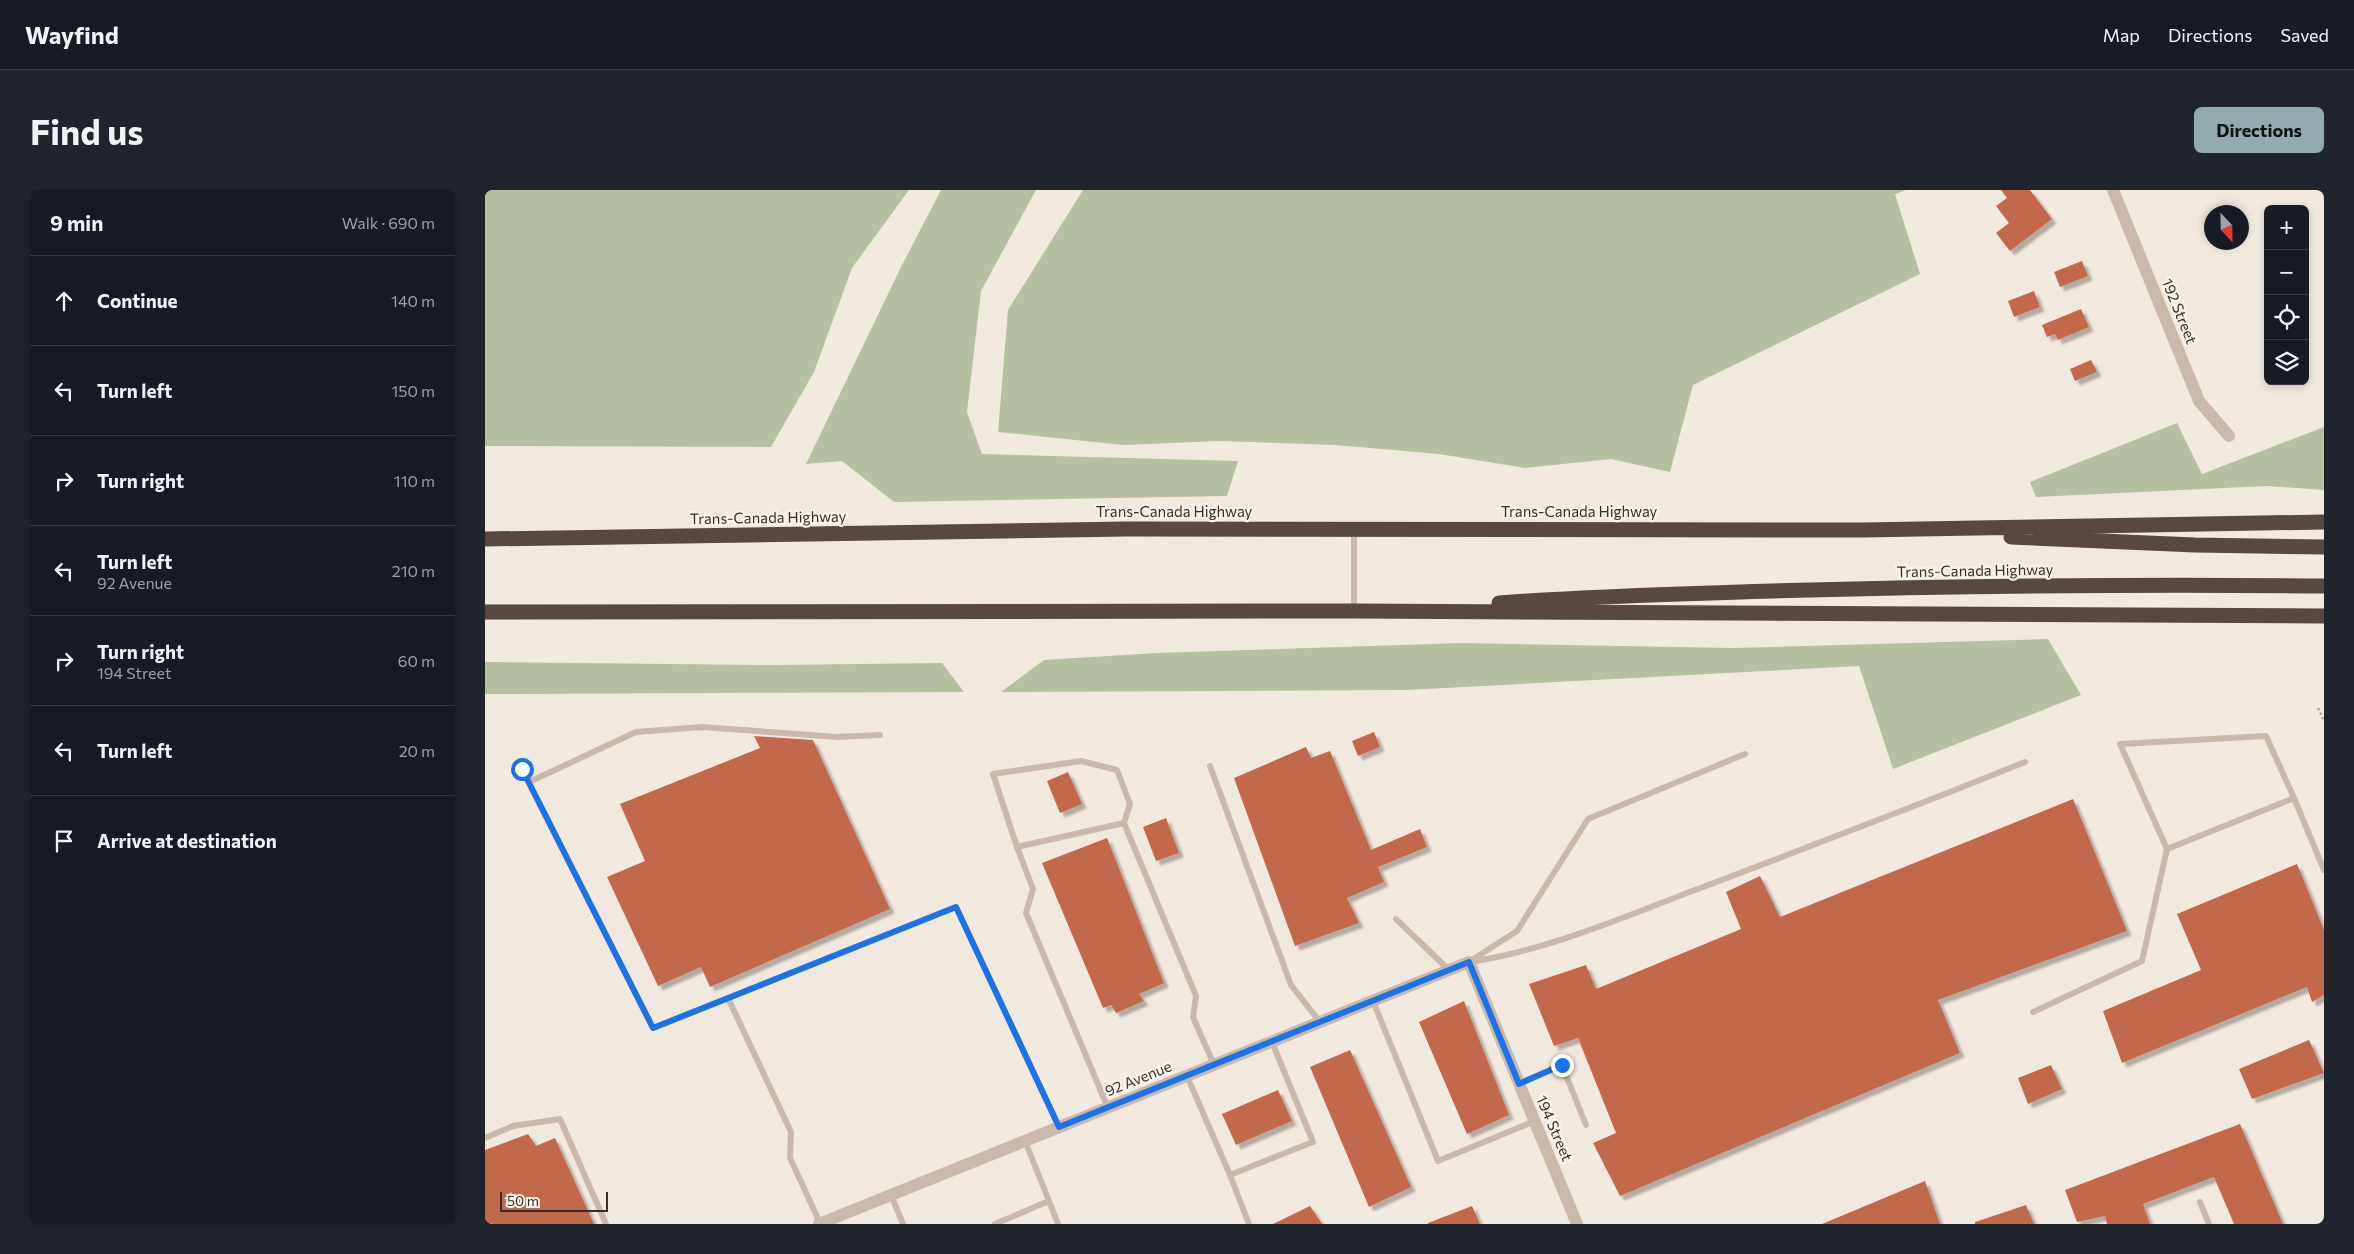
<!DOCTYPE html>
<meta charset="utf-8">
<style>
:root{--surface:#171b24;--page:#20242c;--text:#f1f3f6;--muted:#9ea1a6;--line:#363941;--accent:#93abaf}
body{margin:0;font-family:Commissioner,sans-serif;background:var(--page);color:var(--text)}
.controls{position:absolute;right:15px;top:15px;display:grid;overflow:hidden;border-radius:8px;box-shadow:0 2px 8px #0003}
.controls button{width:45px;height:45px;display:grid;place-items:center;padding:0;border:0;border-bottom:1px solid var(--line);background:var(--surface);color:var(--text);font:25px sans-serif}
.compass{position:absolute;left:1719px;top:15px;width:45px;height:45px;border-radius:50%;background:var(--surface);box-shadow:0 2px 8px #0003;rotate:158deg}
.scale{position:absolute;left:15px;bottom:12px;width:108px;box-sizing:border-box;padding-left:5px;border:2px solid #382e29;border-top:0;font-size:14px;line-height:18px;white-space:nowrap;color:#382e29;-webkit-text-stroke:4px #faf3eb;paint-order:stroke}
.stop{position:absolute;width:15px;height:15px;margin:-11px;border:4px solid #1a73e8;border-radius:50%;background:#fff}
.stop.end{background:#1a73e8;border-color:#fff;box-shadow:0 1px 5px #0008}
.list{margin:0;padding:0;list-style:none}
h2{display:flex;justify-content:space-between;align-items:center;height:65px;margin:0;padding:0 20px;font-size:21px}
h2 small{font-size:16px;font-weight:400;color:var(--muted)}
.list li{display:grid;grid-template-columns:32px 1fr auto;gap:15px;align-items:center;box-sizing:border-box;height:90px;padding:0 20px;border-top:1px solid var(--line)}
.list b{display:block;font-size:19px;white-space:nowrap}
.list p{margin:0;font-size:16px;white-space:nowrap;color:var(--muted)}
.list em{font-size:16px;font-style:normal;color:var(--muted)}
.icon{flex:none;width:28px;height:28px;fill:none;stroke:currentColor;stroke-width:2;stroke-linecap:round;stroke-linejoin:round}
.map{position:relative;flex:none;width:1839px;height:1034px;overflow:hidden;border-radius:8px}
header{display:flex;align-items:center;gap:30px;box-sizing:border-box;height:70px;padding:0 25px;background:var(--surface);border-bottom:1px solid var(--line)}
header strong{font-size:24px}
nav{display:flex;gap:28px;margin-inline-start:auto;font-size:18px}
.intro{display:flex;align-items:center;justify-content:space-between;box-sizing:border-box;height:120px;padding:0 30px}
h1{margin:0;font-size:35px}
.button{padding:12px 22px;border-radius:8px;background:var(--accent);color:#111;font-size:18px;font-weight:700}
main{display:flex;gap:30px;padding:0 30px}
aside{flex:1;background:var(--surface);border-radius:8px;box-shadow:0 2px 8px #0003}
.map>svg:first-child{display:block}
.green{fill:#b5c19e}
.building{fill:#c3694b;filter:url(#shadow)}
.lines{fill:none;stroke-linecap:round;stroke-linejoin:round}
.path{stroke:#b6a394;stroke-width:2.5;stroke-dasharray:2.5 2.5;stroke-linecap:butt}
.service{stroke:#cab9aa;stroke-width:6}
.minor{stroke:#cab9aa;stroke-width:12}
.tertiary{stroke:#cab9aa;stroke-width:12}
.motorway{stroke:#584841;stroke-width:15}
.route{stroke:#1a73e8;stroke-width:6}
.labels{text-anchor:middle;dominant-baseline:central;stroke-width:4.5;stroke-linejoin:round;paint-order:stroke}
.street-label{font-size:15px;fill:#382e29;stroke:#faf3eb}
</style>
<header>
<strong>Wayfind</strong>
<nav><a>Map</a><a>Directions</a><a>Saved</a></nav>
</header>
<div class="intro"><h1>Find us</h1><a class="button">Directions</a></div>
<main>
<aside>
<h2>9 min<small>Walk · 690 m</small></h2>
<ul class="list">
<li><svg class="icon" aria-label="ahead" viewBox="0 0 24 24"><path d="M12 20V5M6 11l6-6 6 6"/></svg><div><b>Continue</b></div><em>140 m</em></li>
<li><svg class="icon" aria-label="left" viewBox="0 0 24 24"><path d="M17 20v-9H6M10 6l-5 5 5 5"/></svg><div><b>Turn left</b></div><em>150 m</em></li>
<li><svg class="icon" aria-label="right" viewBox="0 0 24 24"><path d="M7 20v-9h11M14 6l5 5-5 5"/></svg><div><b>Turn right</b></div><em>110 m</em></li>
<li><svg class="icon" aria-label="left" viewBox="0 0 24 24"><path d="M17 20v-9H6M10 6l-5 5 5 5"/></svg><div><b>Turn left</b><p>92 Avenue</p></div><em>210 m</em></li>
<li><svg class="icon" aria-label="right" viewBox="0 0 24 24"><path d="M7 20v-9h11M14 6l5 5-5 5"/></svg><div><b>Turn right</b><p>194 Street</p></div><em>60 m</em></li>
<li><svg class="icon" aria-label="left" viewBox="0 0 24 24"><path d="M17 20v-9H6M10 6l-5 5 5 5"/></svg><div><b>Turn left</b></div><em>20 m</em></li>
<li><svg class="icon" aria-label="arrive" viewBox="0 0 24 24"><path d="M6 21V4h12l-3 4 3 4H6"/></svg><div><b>Arrive at destination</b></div></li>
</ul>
</aside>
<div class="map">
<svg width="1839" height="1034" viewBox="0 0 1839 1034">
<defs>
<filter id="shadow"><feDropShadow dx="4.5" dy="4.5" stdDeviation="1" flood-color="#0004"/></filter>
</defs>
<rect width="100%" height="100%" fill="#f2e9de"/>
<!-- green -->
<path class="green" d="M0,0H424L367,78L329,182L286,257L0,256Z
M456,0H551L496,101L482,222L497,264L753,271L742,306L409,312L357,271L321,274L416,77Z
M598,0H1421L1410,4L1435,84L1208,195L1185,282L1126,269L1040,278L954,264L850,255L734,251L638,255L513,242L523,120Z
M1692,233L1717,284L1839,237V300L1782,296L1551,307L1545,292Z
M1563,449L1596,505L1408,579L1374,476L922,500L516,502L559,470L671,463L978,453L1249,458Z
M0,472L288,475L457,473L479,502L0,504Z"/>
<!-- building -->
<path class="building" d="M1516,0H1545L1567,29L1525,61L1511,43L1524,33L1511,16L1522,8Z
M1597,71L1603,86L1575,97L1569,82Z
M1549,101L1555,117L1529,127L1523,111Z
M1596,119L1604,137L1573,150L1570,144L1562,147L1557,135Z
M1606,170L1612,182L1590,191L1585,179Z
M889,542L895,557L873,566L867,551Z
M269,546L328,550L405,719L225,797L216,777L173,796L122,687L160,671L135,614L275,558Z
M821,557L826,568L845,561L886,660L935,639L942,657L893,677L899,692L862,708L874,733L810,756L749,588Z
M583,582L597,614L575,623L562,591Z
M1588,609L1642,741L1453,810L1475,863L1135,1006L1108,953L1131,943L1093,848L1069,856L1044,794L1101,775L1111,799L1256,739L1241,702L1275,686L1295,727Z
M681,628L694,663L671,671L658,637Z
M622,648L679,793L654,804L659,811L631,823L626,815L618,818L557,673Z
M1812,674L1839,740V805L1827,812L1822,797L1637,873L1618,821L1716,780L1692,724Z
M979,811L1024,925L982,944L934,832Z
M1824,850L1839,883L1767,909L1754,879Z
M865,860L926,997L884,1017L825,877Z
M1566,875L1577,899L1543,914L1533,888Z
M793,900L807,931L751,955L737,924Z
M1755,934L1798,1034H1749L1729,987L1658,1014L1665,1034H1622L1620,1026L1592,1032L1580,1000Z
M43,944L51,956L70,948L109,1034H0V960Z
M1440,991L1455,1034H1337Z
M1541,1015L1549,1034H1490V1032Z
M825,1016L837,1034H788Z
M987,1016L995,1034H943V1033Z"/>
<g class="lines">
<!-- path -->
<path class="path" d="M1833,518L1839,531"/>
<!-- service -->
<path class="service" d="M869,421V340
M725,576L806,795L835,832
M37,579L168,838L471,717L574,937
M44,592L151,542L217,537L353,547L395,545
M532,657L508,584L596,571L632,580L645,614L639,633
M1682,659L1635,554L1781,546L1809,608
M911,729L964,780
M987,770L1032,741L1103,629L1260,564
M984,772C1065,760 1141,726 1218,697C1326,656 1434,615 1540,572
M243,808L306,942L305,968L335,1033
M888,811L953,971L1050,931
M1548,822L1657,771L1682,659L1809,608L1839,680
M702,886L745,985L828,952L787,852
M1034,893L1077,875L1101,935
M623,918L541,723L548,699L532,657L639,633L711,806L708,827L729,875
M0,948L28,936L75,929L121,1034
M540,951L564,1011
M745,985L764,1034
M406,1005L418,1034
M1715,1012L1724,1034
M510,1034L564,1011L573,1034"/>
<!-- minor -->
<path class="minor" d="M1628,0L1714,211L1744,246"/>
<!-- tertiary -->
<path class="tertiary" d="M334,1034L984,772L1092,1034"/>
<!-- motorway -->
<path class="motorway" d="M1526,347L1710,355L1839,357
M0,349L642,339L1377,340L1839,332
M1014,413C1105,406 1196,404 1287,401C1471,396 1655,394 1839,396
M0,422L869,421L1839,426"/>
</g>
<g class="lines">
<!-- route -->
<path class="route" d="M37,579L168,838L471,717L574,937L984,772L1034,894L1077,875"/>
</g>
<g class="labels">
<!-- street labels -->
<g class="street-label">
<text transform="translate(1695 121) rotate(68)">192 Street</text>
<text x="689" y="321">Trans-Canada Highway</text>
<text x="1094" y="321">Trans-Canada Highway</text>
<text transform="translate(283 327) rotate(-1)">Trans-Canada Highway</text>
<text transform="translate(1490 380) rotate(-1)">Trans-Canada Highway</text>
<text transform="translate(653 888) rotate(-22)">92 Avenue</text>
<text transform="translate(1070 938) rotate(67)">194 Street</text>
</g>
</g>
</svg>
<div class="controls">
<button>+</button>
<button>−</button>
<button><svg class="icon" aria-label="locate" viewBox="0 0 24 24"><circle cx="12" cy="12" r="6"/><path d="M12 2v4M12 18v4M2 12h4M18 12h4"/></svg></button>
<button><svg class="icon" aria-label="layers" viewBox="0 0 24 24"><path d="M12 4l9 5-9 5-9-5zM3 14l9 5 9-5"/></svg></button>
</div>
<svg class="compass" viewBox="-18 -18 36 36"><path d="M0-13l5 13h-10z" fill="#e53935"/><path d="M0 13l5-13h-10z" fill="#9ea1a6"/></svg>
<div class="scale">50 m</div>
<div class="stop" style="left:37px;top:579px"></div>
<div class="stop end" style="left:1077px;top:875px"></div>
</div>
</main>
